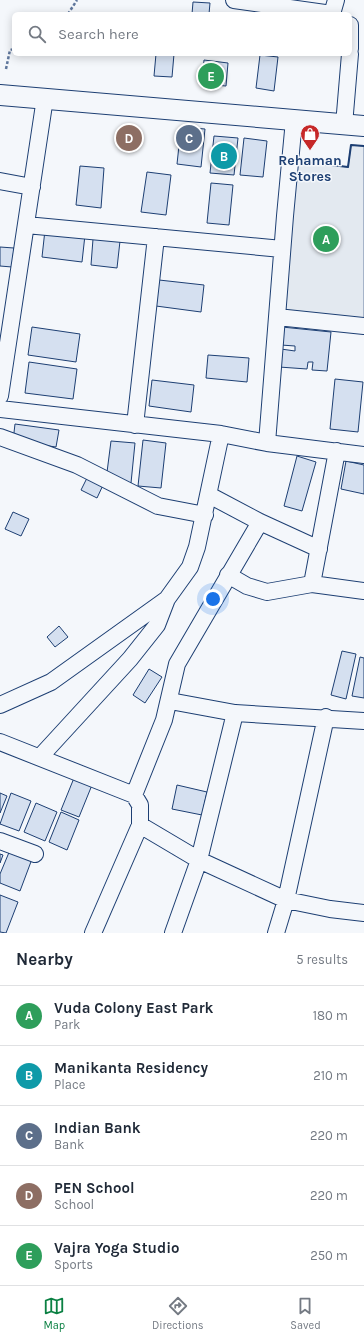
<!DOCTYPE html>
<style>
:root{--surface:#fff;--page:#f6f6f7;--text:#1f2937;--muted:#747a83;--line:#e0e1e3;--accent:#0b8043}
body{margin:0;font-family:Karla,sans-serif;background:var(--page);color:var(--text)}
.you{position:absolute;left:213px;top:599px;width:14px;height:14px;margin:-10px;border:3px solid #fff;border-radius:50%;background:#1a73e8;box-shadow:0 0 0 6px #1a73e833}
.badge{display:grid;place-items:center;width:26px;height:26px;border-radius:50%;background:var(--accent);color:#fff;font-size:13px;font-weight:700}
.pin{position:absolute;translate:-50% -50%;border:2px solid #fff;box-shadow:0 1px 4px #0006}
.list{margin:0;padding:0;list-style:none}
h2{display:flex;justify-content:space-between;align-items:center;height:52px;margin:0;padding:0 16px;font-size:17px}
h2 small{font-size:13px;font-weight:400;color:var(--muted)}
.list li{display:grid;grid-template-columns:26px 1fr auto;gap:12px;align-items:center;box-sizing:border-box;height:60px;padding:0 16px;border-top:1px solid var(--line)}
.list b{display:block;font-size:15px;white-space:nowrap}
.list p{margin:0;font-size:13px;white-space:nowrap;color:var(--muted)}
.list em{font-size:13px;font-style:normal;color:var(--muted)}
.icon{flex:none;width:22px;height:22px;fill:none;stroke:currentColor;stroke-width:2;stroke-linecap:round;stroke-linejoin:round}
.map{position:relative;flex:none;width:364px;height:933px;overflow:hidden}
.search{position:absolute;background:var(--surface);box-shadow:0 2px 10px #0003;left:12px;right:12px;top:12px;height:44px;display:flex;align-items:center;gap:10px;box-sizing:border-box;padding:0 14px;border-radius:6px;color:var(--muted);font-size:15px}
.sheet{height:352px;background:var(--surface)}
nav{display:flex;justify-content:space-around;align-items:center;box-sizing:border-box;height:56px;border-top:1px solid var(--line);background:var(--surface);font-size:11px;color:var(--muted)}
nav a{display:grid;justify-items:center;gap:2px}
nav .on{color:var(--accent)}
.map>svg:first-child{display:block}
.green{fill:#e3e9f0;stroke:#687fa3}
.building{fill:#d5e0f0;stroke:#1d3f73}
.lines{fill:none;stroke-linecap:round;stroke-linejoin:round}
.minor-casing{stroke:#1d3f73;stroke-width:18}
.major-casing{stroke:#1d3f73;stroke-width:22}
.path{stroke:#5e769c;stroke-width:2.5;stroke-dasharray:3 2;stroke-linecap:butt}
.minor{stroke:#f4f7fb;stroke-width:16}
.major{stroke:#f4f7fb;stroke-width:20}
.wall{stroke:#1d3f73;stroke-width:2}
.labels{text-anchor:middle;dominant-baseline:central;stroke-width:3;stroke-linejoin:round;paint-order:stroke}
.poi-label{font-size:14px;font-weight:bold;fill:#1d3f73;stroke:#f4f7fb}
</style>
<div class="map">
<svg width="364" height="933" viewBox="0 0 364 933">
<rect width="100%" height="100%" fill="#f4f7fb"/>
<!-- green -->
<path class="green" d="M351,145L364,146V319L281,310L297,161L348,167Z"/>
<!-- building -->
<path class="building" d="M193,2L210,3L209,14H192Z
M156,54H174L172,77L154,76Z
M260,55L278,57L274,91L256,88Z
M204,60L228,63L226,86L202,84Z
M181,127L205,129L201,167L177,164Z
M214,136L238,138L234,175L210,173Z
M244,138L267,141L263,177L240,175Z
M80,166L104,168L101,208L76,205Z
M147,172L171,175L166,215L141,212Z
M211,183L233,185L229,225L207,223Z
M45,230L85,235L82,262L42,257Z
M93,239L120,241L117,268L91,265Z
M0,247L14,248L12,267L0,266Z
M159,280L204,285L201,312L156,306Z
M32,327L80,334L76,362L28,355Z
M282,327L331,332L327,371L312,370L313,362H308L307,369L279,367L281,349L295,351V346L281,345Z
M208,355L249,358L247,382L206,378Z
M29,362L77,369L73,399L25,393Z
M335,379L363,382L358,432L330,429Z
M152,380L194,385L191,412L149,406Z
M15,424L59,430L56,447L13,441Z
M143,440L166,443L161,488L138,486Z
M111,441L135,443L131,483L106,480Z
M297,456L316,462L302,511L284,506Z
M346,461L364,465V494L341,489Z
M88,476L104,483L97,498L81,490Z
M13,512L29,519L21,536L5,529Z
M59,626L68,637L55,647L47,637Z
M342,651L356,654L346,699L331,695Z
M360,657L364,658V698L352,696Z
M149,669L162,677L145,703L133,695Z
M74,778L92,785L79,817L61,810Z
M177,785L207,792L202,815L172,809Z
M0,793L7,796L0,813Z
M11,793L31,801L19,831L0,824Z
M36,803L57,812L45,841L24,832Z
M61,812L79,820L67,850L49,842Z
M10,850L32,859L20,891L0,883V874Z
M0,854L3,855L0,863Z
M0,895L18,902L6,933L0,932Z"/>
<g class="lines">
<defs>
<path id="minor" d="M234,0L332,14
M332,14L336,0
M350,25V49
M344,125L350,54
M0,181L32,187
M26,225L282,249
M277,317L364,326
M0,396L45,98
M0,409L221,434L267,443L364,455
M135,425L156,237
M0,437L77,465L158,506L205,515
M267,443L285,216L294,120
M209,495L260,522L319,549
M228,575L247,586L267,592L312,584L364,591
M312,584L337,451
M170,701L235,713L364,721
M0,705L51,682L167,599L190,567L197,547L221,434
M0,742L134,795L140,805V825
M40,757L130,659L157,625L167,599
M134,795L164,720L177,664L260,522
M0,841L35,854
M93,933L140,825L199,860L286,900L330,909L364,913
M173,933L199,860L235,713
M276,933L286,900L326,717"/>
<path id="major" d="M0,95L364,126"/>
</defs>
<!-- minor casing -->
<use href="#minor" class="minor-casing"/>
<!-- major casing -->
<use href="#major" class="major-casing"/>
<!-- path -->
<path class="path" d="M68,14L77,0
M6,69L10,50L14,49"/>
<!-- minor -->
<use href="#minor" class="minor"/>
<!-- major -->
<use href="#major" class="major"/>
<!-- wall -->
<path class="wall" d="M297,162V161L348,167L351,145L364,146"/>
</g>
<!-- icons -->
<defs>
<symbol id="shop-pin" viewBox="-11 -11 22 30"><path d="M0 17L-7.5 6A9.5 9.5 0 1 1 7.5 6Z" fill="#c62828" stroke="#f4f7fb"/><path d="M-5-2.5h2.3a2.7 3.5 0 0 1 5.4 0H5L5.5 6h-11ZM-1.5-2.5h3a1.5 2.3 0 0 0-3 0Z" fill="#fff"/></symbol>
</defs>
<g fill-rule="evenodd">
<use href="#shop-pin" x="299" y="123" width="22" height="30"/>
</g>
<g class="labels">
<!-- poi labels -->
<g class="poi-label">
<text x="310" y="160">Rehaman<tspan x="310" dy="16">Stores</tspan></text>
</g>
</g>
</svg>
<div class="you"></div>
<div class="pin badge" style="left:326px;top:239px;background:#2e9e5b">A</div>
<div class="pin badge" style="left:224px;top:156px;background:#0f9aa8">B</div>
<div class="pin badge" style="left:189px;top:138px;background:#5c6f8a">C</div>
<div class="pin badge" style="left:129px;top:138px;background:#8d6e63">D</div>
<div class="pin badge" style="left:211px;top:76px;background:#2e9e5b">E</div>
<div class="search"><svg class="icon" aria-label="search" viewBox="0 0 24 24"><circle cx="10" cy="10" r="6"/><path d="M15 15l6 6"/></svg>Search here</div>
</div>
<section class="sheet">
<h2>Nearby<small>5 results</small></h2>
<ul class="list">
<li><span class="badge" style="background:#2e9e5b">A</span><div><b>Vuda Colony East Park</b><p>Park</p></div><em>180 m</em></li>
<li><span class="badge" style="background:#0f9aa8">B</span><div><b>Manikanta Residency</b><p>Place</p></div><em>210 m</em></li>
<li><span class="badge" style="background:#5c6f8a">C</span><div><b>Indian Bank</b><p>Bank</p></div><em>220 m</em></li>
<li><span class="badge" style="background:#8d6e63">D</span><div><b>PEN School</b><p>School</p></div><em>220 m</em></li>
<li><span class="badge" style="background:#2e9e5b">E</span><div><b>Vajra Yoga Studio</b><p>Sports</p></div><em>250 m</em></li>
</ul>
</section>
<nav>
<a class="on"><svg class="icon" aria-label="map" viewBox="0 0 24 24"><path d="M3 6l6-2 6 2 6-2v14l-6 2-6-2-6 2zM9 4v14M15 6v14"/></svg>Map</a>
<a><svg class="icon" aria-label="directions" viewBox="0 0 24 24"><path d="M12 3l9 9-9 9-9-9zM9 14v-3h6M13 9l2 2-2 2"/></svg>Directions</a>
<a><svg class="icon" aria-label="saved" viewBox="0 0 24 24"><path d="M7 4h10v16l-5-4-5 4z"/></svg>Saved</a>
</nav>
